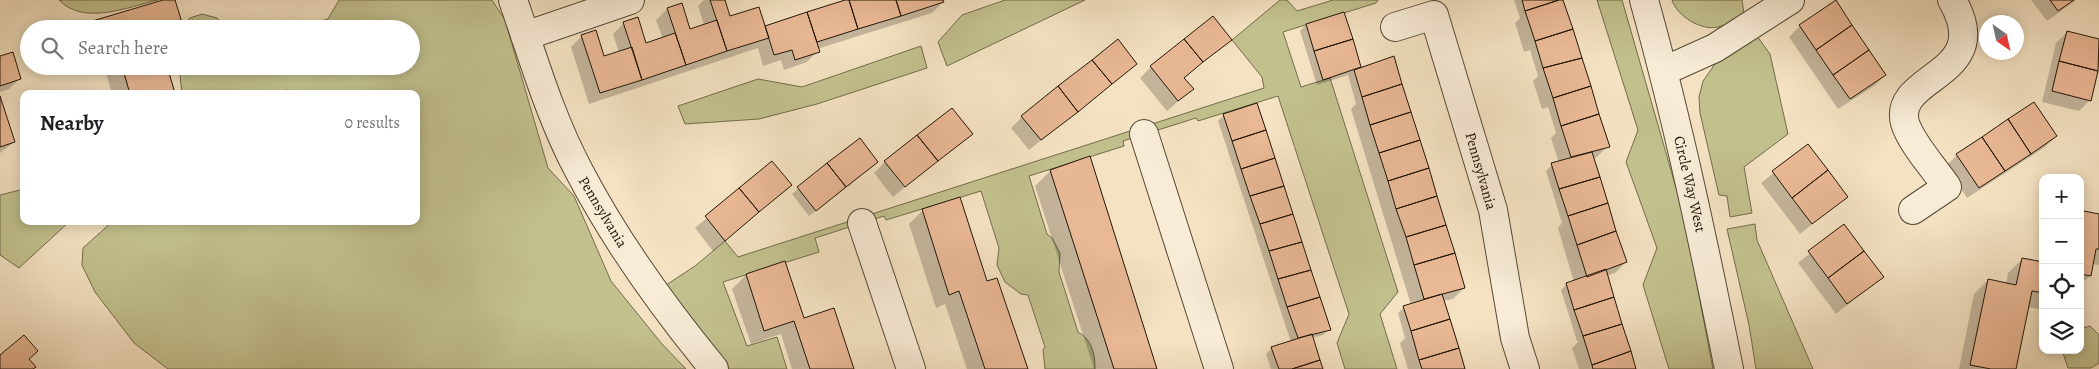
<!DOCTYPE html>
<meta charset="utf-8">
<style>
:root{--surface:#fff;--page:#f2f2f2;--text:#202124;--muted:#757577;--line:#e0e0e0}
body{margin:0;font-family:Alegreya,serif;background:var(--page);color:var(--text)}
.controls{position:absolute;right:15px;bottom:15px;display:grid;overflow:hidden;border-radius:10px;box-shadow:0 2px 12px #0003}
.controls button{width:45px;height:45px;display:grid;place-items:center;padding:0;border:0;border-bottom:1px solid var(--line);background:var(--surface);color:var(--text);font:25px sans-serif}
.compass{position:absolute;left:1979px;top:15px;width:45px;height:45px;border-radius:50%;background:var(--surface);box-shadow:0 2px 12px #0003;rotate:146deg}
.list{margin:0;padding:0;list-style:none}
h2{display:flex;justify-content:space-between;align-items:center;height:65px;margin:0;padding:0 20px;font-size:21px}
h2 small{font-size:16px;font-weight:400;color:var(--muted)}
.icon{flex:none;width:28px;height:28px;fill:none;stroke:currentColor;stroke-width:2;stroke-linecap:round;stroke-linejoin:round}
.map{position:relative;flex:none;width:2099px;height:369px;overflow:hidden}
.search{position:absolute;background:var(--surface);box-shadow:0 2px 12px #0003;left:20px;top:20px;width:400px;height:55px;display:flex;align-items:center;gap:12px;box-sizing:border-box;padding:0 18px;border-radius:28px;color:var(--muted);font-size:19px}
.panel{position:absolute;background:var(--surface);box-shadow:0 2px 12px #0003;left:20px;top:90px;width:400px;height:135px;border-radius:10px}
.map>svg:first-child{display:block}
.green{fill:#c2c18e;stroke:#726c4a}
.shadow{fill:#0003}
.building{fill:#e9b895;stroke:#231607}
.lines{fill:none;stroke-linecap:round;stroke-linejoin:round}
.minor-casing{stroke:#574936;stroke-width:30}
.minor{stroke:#f8ecd7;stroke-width:28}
.labels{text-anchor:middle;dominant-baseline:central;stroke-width:4;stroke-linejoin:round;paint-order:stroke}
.street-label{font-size:15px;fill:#231607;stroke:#f8ecd7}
</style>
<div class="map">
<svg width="2099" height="369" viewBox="0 0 2099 369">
<rect width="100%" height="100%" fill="#f4e2c2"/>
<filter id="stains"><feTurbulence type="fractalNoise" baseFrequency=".004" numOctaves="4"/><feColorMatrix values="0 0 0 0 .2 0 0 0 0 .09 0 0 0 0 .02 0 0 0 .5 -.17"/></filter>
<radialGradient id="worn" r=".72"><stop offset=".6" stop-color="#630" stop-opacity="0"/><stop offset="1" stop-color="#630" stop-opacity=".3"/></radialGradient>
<!-- green -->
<path class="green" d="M59,0H158C128,7 84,26 59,0Z
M339,0H492L505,20L548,168L574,196L611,281L662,344L686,369H168L134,343L95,292L82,265L83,248L113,221H416V94H296L287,90L273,94H182L179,66H411V29H294L328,19Z
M1005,0H1085L947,66L938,42L962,15Z
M1280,0H1287L1297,11L1333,0H1378L1376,3L1283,32L1301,87L1330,78L1398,292L1380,314L1397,369H1345L1337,343L1349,314L1278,96L1198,121L1196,118L1123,141L1124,146L1029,176L1047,234L1052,238L1060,253L1059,272L1078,332C1092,340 1095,354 1095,369H1045L1043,350L1045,347L1028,295L1021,294L1005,282L997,265L999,248L981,191L886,220L884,216L815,238L819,252L723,282L747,346L777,337L787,369H714L654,293L695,266L725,241L738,257L1264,88L1262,77L1232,40Z
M1597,0H1622L1683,212L1713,369H1669L1643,285L1657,248L1626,162L1638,130Z
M1672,0H1742L1744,14C1736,18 1727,25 1718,27C1701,31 1677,16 1672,0Z
M202,14L217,18L226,29H181L190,18Z
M1757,36L1770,54L1788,134L1744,167L1752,213L1730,217L1727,196L1719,195L1700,113L1699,97L1703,81L1715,64Z
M921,46L927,68L817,104L759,119L685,124L678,106L758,79L802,87Z
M24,189V221H70L19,268L0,255V195Z
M1755,224L1757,240L1813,369H1756L1749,325L1727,229Z
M2090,326L2099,335V363L2091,368H2068L2062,350H2080V329Z"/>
<!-- shadow -->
<path class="shadow" d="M168,0H174L182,29H84L90,23Z
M704,0H723L729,18L765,27L850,0L943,2L932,13L817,49L818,51L807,62L784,70L781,60L763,66L758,48L589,104L571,47L582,36L603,58L619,53L613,34L624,23L645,45L663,39L656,20L667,9L689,30L704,25L698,6Z
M1514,0H1562L1608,146L1597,157L1592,159L1626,262L1615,273L1606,276L1635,369H1579L1572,348L1579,341H1577L1561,290L1567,284L1574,282L1558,228L1562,223L1546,171L1552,165L1559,163L1551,138L1556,133L1548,107L1542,109L1533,81L1538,76L1530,50L1524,52L1515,23L1520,18Z
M2031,0H2076L2047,21Z
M1344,14L1360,69L1464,288L1453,299L1443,301L1464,369H1408L1400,343L1405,338L1398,313L1404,307L1411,305L1351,109L1356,104L1348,75L1317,85L1300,31L1306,25Z
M1800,26L1885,75L1874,86L1838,109L1789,37Z
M2067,32L2099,40V63L2090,100L2079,111L2042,102L2056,43Z
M0,57L20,78L9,89L0,92Z
M1136,64L1029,150L1011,128L1022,117Z
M85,66H95L85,69Z
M113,66H166L174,93L112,94L106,73Z
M1151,67L1195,68L1183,79L1192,89L1167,111L1140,78Z
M0,100L14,142L0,153Z
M2034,104L2056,136L2045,147L1967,198L1946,166L1957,155Z
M1224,115L1329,329L1323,335L1312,338L1322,369H1271L1266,354L1272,348L1291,342L1218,121Z
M971,133L893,197L874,173L885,162Z
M1808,146L1846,197L1800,234L1761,183Z
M876,162L848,187L829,164Z
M772,163L790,185L713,251L695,228Z
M827,165L846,188L809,216L792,194Z
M1050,171L1156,369H1094L1035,186Z
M923,210L986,282L1027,369H967L945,304L936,308L909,224Z
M2084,212L2099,215V265L2092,264L2090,276L2080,285V216Z
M1844,226L1882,277L1836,314L1798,263Z
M2043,252V310L2028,307L2015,369H1959L1974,294L1988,280L2006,284L2008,273L2022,259L2040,263Z
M784,263L803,320L853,369H792L781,334L751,344L732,289L746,275Z"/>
<!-- building -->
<path class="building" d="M163,0H175L184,29H91L89,22Z
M710,0H725L730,16L759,7L769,38L727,51Z
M845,0H849L858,29L817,42L807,12Z
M849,0H896L901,16L858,29Z
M896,0H943L944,2L901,16Z
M1522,0H1559L1525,11Z
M1559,0H1563L1573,29L1535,41L1525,11Z
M1836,0L1852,25L1816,50L1799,25Z
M2050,0H2074L2058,11Z
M682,3L690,29L717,20L727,51L686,65L667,8Z
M807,12L820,52L795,60L792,50L774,55L765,26Z
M1344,12L1353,39L1314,51L1306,24Z
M1213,16L1232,40L1203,62L1184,39Z
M638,17L646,43L675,33L686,65L642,80L623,22Z
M1852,25L1869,50L1833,75L1816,50Z
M1573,29L1582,58L1543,68L1535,41Z
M596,30L604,56L632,47L642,80L600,93L581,35Z
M2067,31L2099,39L2098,71L2059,61Z
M1118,39L1137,64L1112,84L1092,60Z
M1184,39L1203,62L1184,78L1194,89L1178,101L1150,66Z
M1353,39L1361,67L1323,80L1314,51Z
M1869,50L1886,75L1850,99L1833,75Z
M13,52L21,79L0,86V56Z
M1394,56L1402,84L1362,97L1354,70Z
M1582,58L1591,86L1553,98L1543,68Z
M1092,60L1112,84L1078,112L1058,86Z
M2059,61L2098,71L2091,101L2052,91Z
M122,66H167L175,93L130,94Z
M1402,84L1411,112L1370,125L1362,97Z
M1058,86L1078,112L1041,140L1021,116Z
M1591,86L1599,114L1561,126L1553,98Z
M0,96L15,142L0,147Z
M2034,102L2057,136L2031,154L2008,119Z
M1257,103L1266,130L1232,141L1223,114Z
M952,108L973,134L938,161L917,135Z
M1411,112L1420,140L1379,153L1370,125Z
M1599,114L1610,147L1571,157L1561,126Z
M2008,119L2031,154L2005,171L1982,137Z
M1266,130L1275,158L1241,169L1232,141Z
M917,135L938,161L905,187L884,161Z
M1982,137L2005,171L1979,188L1956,154Z
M860,138L878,162L846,187L827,163Z
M1420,140L1429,168L1388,181L1379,153Z
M1808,144L1828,170L1792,198L1772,171Z
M1592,152L1600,177L1559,189L1551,163Z
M1090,156L1157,369H1114L1050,170Z
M1275,158L1284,186L1250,196L1241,169Z
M772,161L792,185L759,212L739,188Z
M827,163L846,187L816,211L797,187Z
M1429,168L1437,196L1396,209L1388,181Z
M1828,170L1848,197L1812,224L1792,198Z
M1600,177L1608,203L1568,216L1559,189Z
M1284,186L1293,214L1260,224L1250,196Z
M739,188L759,212L725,241L705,216Z
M1437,196L1446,225L1406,237L1396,209Z
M960,197L987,281L997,278L1028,369H985L959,291L949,295L922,209Z
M1608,203L1616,231L1577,245L1568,216Z
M2084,211L2099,214V249H2096L2091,276L2080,274V228Z
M1293,214L1302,242L1269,251L1260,224Z
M1844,224L1864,251L1828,278L1808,251Z
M1446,225L1455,253L1414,265L1406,237Z
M1616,231L1627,262L1587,277L1577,245Z
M1302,242L1311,270L1278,279L1269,251Z
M1864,251L1884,277L1847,304L1828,278Z
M1455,253L1465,288L1424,299L1414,265Z
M2022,258L2043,262V293L2032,291L2016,369H1991L1970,365L1988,279L2016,285Z
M785,261L804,318L834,308L854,369H810L794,321L764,331L746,274Z
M1606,269L1614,297L1574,310L1566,283Z
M1311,270L1320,297L1287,307L1278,279Z
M1442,294L1450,319L1411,331L1403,306Z
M1320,297L1331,330L1298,338L1287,307Z
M1614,297L1622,324L1583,336L1574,310Z
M1450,319L1459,348L1419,360L1411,331Z
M1622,324L1631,351L1592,365L1583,336Z
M1312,334L1320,360L1292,369H1279L1271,347Z
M24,335L38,351L29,359L36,367L33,369H0V355Z
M1459,348L1465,369H1422L1419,360Z
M1631,351L1636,369H1593L1592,365Z
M1320,360L1323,369H1292Z"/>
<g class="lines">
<defs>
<path id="minor" d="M513,0C533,57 550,117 579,171C616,242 663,307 714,369
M1644,0C1678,122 1704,245 1729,369
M1395,27L1434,15L1493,210L1515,338L1525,369
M525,36L630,0
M1664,71L1715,48L1790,0
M1144,134L1219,369
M1913,210L1947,187C1935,169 1911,143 1905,123C1892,74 1997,77 1952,0
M862,223L911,369"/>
</defs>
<!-- minor casing -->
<use href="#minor" class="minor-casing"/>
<!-- minor -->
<use href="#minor" class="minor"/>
</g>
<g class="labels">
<!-- street labels -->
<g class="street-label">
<text transform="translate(1481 171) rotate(74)">Pennsylvania</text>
<text transform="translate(1690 184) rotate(77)">Circle Way West</text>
<text transform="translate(603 212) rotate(59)">Pennsylvania</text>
</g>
</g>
<rect width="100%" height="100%" filter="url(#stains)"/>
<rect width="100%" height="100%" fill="url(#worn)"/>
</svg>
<div class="controls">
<button>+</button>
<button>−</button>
<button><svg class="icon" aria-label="locate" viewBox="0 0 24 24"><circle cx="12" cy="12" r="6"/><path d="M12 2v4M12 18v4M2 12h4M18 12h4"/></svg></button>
<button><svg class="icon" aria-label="layers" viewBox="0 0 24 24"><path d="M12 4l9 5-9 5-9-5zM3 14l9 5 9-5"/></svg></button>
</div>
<svg class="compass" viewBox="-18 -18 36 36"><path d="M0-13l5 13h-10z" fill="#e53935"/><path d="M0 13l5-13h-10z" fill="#757577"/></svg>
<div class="search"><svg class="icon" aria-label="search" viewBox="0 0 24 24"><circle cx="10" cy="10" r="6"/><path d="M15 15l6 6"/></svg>Search here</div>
<section class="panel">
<h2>Nearby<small>0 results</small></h2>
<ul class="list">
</ul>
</section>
</div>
